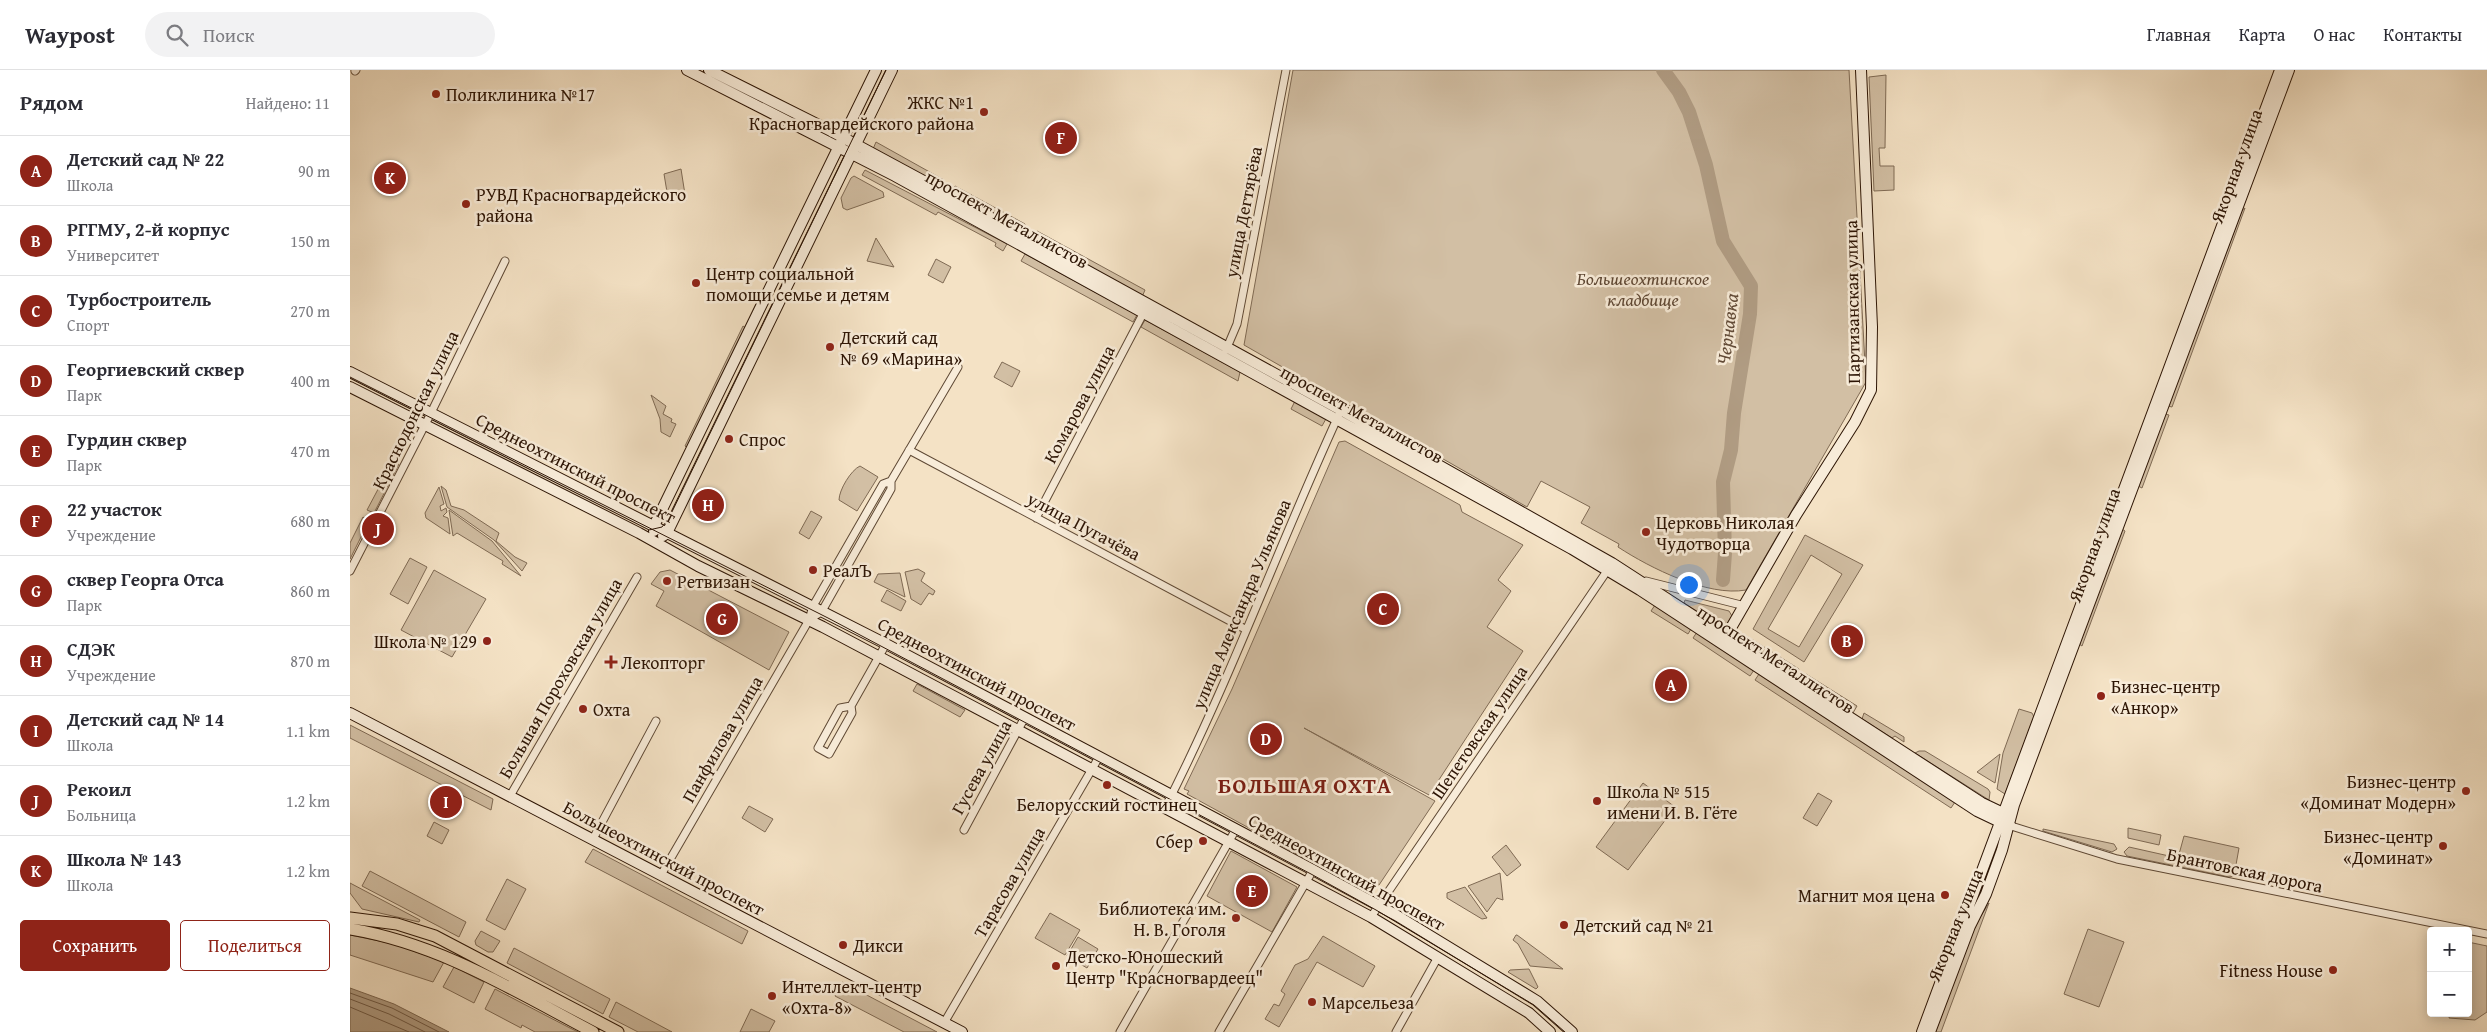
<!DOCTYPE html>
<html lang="ru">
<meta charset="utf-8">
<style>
:root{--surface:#fff;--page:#f2f2f3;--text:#2b2b33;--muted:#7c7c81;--line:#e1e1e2;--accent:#8f2418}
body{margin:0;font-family:"Gentium Book Plus",serif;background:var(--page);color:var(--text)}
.controls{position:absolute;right:15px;bottom:15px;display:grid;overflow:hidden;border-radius:5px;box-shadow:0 2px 12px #0003}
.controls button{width:45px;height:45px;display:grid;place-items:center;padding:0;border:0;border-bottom:1px solid var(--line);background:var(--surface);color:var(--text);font:25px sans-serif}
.you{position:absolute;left:1338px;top:514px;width:18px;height:18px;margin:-12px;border:4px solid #fff;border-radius:50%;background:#1a73e8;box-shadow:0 0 0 8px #1a73e833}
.badge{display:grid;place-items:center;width:32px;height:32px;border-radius:50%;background:var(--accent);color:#fff;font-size:16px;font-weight:700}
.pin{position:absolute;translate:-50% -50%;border:2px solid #fff;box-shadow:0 1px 5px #0006}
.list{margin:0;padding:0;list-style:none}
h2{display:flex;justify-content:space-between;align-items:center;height:65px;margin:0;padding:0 20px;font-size:21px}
h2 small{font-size:16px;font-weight:400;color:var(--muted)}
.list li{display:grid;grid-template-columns:32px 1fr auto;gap:15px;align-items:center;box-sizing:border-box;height:70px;padding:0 20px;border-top:1px solid var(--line)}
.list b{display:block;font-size:19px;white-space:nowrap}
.list p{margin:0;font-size:16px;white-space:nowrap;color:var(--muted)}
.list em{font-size:16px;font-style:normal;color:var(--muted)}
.actions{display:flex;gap:10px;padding:15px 20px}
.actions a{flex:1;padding:11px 0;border:1px solid var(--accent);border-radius:5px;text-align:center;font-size:18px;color:var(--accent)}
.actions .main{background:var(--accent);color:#fff}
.icon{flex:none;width:28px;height:28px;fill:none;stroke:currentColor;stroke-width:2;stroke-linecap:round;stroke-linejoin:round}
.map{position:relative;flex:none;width:2137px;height:962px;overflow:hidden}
header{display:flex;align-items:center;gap:30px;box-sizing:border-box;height:70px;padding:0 25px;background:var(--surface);border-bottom:1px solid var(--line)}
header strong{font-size:24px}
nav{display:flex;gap:28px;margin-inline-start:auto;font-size:18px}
.search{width:350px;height:45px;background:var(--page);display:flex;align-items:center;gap:12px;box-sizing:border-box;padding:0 18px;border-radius:28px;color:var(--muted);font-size:19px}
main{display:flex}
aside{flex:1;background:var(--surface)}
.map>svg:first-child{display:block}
.green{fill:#d2bfa4;stroke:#7f6a54;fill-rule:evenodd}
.water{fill:#b09c83;stroke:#7b6650}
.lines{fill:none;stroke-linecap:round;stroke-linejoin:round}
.shore{stroke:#6e5844;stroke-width:1}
.river{stroke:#b09c83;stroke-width:14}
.street-casing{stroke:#5e4834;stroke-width:9}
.secondary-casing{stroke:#2c1404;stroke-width:12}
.primary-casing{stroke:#2c1404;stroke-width:13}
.street{stroke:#f8ecd9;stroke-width:7}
.secondary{stroke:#f8ecd9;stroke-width:10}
.primary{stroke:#f4e2c5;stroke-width:11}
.tram{stroke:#2c1404;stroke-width:1}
.poi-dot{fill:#8f2418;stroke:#f8ecd9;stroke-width:2}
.labels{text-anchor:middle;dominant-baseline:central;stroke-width:5;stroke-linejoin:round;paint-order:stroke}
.poi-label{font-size:18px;fill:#2c1404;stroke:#f8ecd9;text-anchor:start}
.street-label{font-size:18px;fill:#2c1404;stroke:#f8ecd9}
.park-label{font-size:18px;font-style:italic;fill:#5e4734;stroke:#f8ecd9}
.water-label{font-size:19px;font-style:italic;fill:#614a37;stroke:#f8ecd9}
.district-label{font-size:22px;font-weight:bold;letter-spacing:1px;fill:#7a1f14;stroke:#f8ecd9}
</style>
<header>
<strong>Waypost</strong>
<div class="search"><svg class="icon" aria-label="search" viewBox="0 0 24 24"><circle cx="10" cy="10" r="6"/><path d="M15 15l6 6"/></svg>Поиск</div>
<nav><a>Главная</a><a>Карта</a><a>О нас</a><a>Контакты</a></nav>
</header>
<main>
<aside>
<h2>Рядом<small>Найдено: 11</small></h2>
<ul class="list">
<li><span class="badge">A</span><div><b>Детский сад № 22</b><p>Школа</p></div><em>90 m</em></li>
<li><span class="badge">B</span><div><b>РГГМУ, 2-й корпус</b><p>Университет</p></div><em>150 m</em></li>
<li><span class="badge">C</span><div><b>Турбостроитель</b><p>Спорт</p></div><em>270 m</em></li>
<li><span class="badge">D</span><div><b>Георгиевский сквер</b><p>Парк</p></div><em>400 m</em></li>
<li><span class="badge">E</span><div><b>Гурдин сквер</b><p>Парк</p></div><em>470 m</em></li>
<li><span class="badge">F</span><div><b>22 участок</b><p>Учреждение</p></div><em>680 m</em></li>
<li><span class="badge">G</span><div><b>сквер Георга Отса</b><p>Парк</p></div><em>860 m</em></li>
<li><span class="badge">H</span><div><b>СДЭК</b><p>Учреждение</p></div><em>870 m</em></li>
<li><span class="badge">I</span><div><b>Детский сад № 14</b><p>Школа</p></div><em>1.1 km</em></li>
<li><span class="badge">J</span><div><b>Рекоил</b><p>Больница</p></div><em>1.2 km</em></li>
<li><span class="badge">K</span><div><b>Школа № 143</b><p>Школа</p></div><em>1.2 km</em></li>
</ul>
<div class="actions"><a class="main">Сохранить</a><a>Поделиться</a></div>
</aside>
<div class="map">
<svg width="2137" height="962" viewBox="0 0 2137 962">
<rect width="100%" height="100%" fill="#f4e2c5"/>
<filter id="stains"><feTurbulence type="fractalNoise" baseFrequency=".004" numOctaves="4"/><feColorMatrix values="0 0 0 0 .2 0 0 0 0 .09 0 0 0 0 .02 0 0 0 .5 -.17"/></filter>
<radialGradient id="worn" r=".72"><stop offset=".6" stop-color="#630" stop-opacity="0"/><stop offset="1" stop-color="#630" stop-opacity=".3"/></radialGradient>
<!-- green -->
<path class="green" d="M943,0H1499L1516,312L1396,520C1358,527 1300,498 1268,477L1269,474L1231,453L1240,437L1191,411L1177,437L894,275Z
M1536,5L1535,78H1529L1530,96H1544V120L1524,121L1519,7Z
M526,72L594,110L590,116L523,79Z
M331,99L336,131L317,122L314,104Z
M515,100L657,174L653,181L645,176L646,173L588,142L586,145L512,105Z
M504,106L533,122L534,127L497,140L493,138L491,128L501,108Z
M605,116L675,154L672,160L602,122Z
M1895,138L1822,337L1818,336L1892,140Z
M687,161L795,220L792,227L684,167Z
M526,168L544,197L517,191Z
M675,184L787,245L783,252L671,191Z
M586,189L601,197L593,213L578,205Z
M795,250L890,302L888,311L791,257Z
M393,256L396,258L337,378L335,376Z
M652,292L670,301L662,317L644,307Z
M301,325L316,336L313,344L322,349L321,352L326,354L320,367L311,362L310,349Z
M945,331L977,347L972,356L941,339Z
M1815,344L1819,345L1792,418L1788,416Z
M995,371L1110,435L1112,442L1173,475L1148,510L1161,521L1137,557L1173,581L1079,725L954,658L1085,731L1029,815L1022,819L962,787L959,791L837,724L839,721L834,719L882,619L989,372Z
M43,391L49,394L24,443L17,440Z
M510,396L528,407L507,441L489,430C489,420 501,400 510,396Z
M91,416L96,420L101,436L114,440L149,463L146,471L165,487L177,493L172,501L144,470L97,437Z
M89,417L94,434L90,436L91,441L96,438L97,442L93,446L98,448L100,464L76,448L75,443Z
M99,440L142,471L171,506L152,494L153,491L107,463L103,466Z
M461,441L472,447L459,469L449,463Z
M13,447L19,451L0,489V473Z
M1772,459L1775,461L1732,576L1729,574Z
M1455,465L1513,495L1454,592L1403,559ZM1461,485L1492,504L1449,577L1418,559Z
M60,488L77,497L58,534L40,524Z
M568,499L575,503L571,511L585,521L583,525L579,523L571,535L561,529L555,502Z
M84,500L136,529L102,587L51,560Z
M320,500L439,562L419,600L306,536L314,521L301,514L310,502Z
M550,503L555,527L524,512L528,504Z
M537,520L556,531L551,541L531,531Z
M1335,530L1379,541L1382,546L1376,555L1372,557L1334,533Z
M1305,535L1341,559L1338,564L1301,541Z
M1347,562L1404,600L1400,606L1343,568Z
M1395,565L1449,599L1445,605L1394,571Z
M1409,604L1605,732L1601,738L1405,610Z
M1456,604L1507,636L1503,643L1453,610Z
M567,614L615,640L610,647L563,621Z
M1669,639L1682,643L1684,647L1655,724L1647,719L1653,683Z
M1514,643L1554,667V672L1545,666L1542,668L1512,649Z
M0,655L143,729L141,740L0,668Z
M1569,681H1575L1638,719L1640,722L1639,730L1565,683Z
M1650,684L1645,713L1627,702Z
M1293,713L1325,737L1278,800L1246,777Z
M1468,723L1482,731L1467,756L1453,748Z
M399,736L423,749L415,762L392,748Z
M84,752L99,760L92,774L77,766Z
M1778,758L1811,765L1809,775L1778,768Z
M1693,759L1764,774L1767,779L1762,782L1693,761Z
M1834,766L1889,778L1884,806L1879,807L1777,786L1774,782L1779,777L1828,788Z
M1156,775L1171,795L1157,806L1142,787Z
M243,779L398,861L392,874L235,792Z
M881,781L947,817L922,862L857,826Z
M20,801L116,852L109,867L12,816Z
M1150,803L1153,830L1147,828L1137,842L1118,816Z
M157,809L176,819L155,860L136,850Z
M0,813L70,850L69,852L12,839L0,823Z
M1115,817L1137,848L1132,849L1097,828V823Z
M1639,833L1591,962H1585L1624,857Z
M700,843L730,860L715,885L685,868Z
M1738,859L1774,872L1749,937L1714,924Z
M131,861L150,871L143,882H138L126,875L125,871Z
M0,865L44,874L94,892L83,912L0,885Z
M1166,865H1167L1213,899L1180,896L1168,874L1163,870Z
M973,866L1025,896L1013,917L967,892L929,957L915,949L924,934L929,936L935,924L931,921L945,895L958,889Z
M728,867L748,879L737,898L717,886Z
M2118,872L2137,876V942L2125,950L2099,948L2100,943H2118Z
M164,878L260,929L253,944L157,893Z
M104,897L134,912L124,933L93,917Z
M1179,899L1188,917L1186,919L1158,902L1160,900Z
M492,912L587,962H554L485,926Z
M145,919L218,957L228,962H185L172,955L171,958L135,939Z
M266,932L322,962H288L259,947Z
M401,939L425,951L419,962H390Z"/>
<!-- water -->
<path class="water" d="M0,918L44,934L99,962H0Z"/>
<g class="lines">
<!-- shore -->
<path class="shore" d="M0,923L42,938L89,962
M0,929L39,944L75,962
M0,937L59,962"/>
<!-- river -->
<path class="river" d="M1313,0L1329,22L1339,42L1356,95L1373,171L1401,216L1400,244L1384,343L1381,380L1373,412L1375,483L1373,510"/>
<defs>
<path id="street" d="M5,1L6,0
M876,280L887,254L936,0
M559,380L895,559
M541,411V419L472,541L459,550L463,536L533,414Z
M541,411L608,297
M686,448L795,240
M0,501L79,347L155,191
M1296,511L1395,536
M501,636L490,638L468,678L479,684L502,643L501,636L536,574
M160,726L287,507
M815,738C881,609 930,472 991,340
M1658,755L1767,789L2137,864
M614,760L675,647
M243,769L306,651
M311,805L459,550
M1021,847L1259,498
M594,953L749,687
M770,962L886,759
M869,962L963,800
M1046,962L1088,887"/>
<path id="secondary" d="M337,0L545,106L1222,479L1290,520L1627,741L1650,752
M359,0L481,61L594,122L991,340L1262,493L1632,733L1653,743L1660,755
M0,302L536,574L963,800L1046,845L1187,931L1222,962
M0,317L289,463L348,496L473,557L1021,847L1179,943L1200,962
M304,461V456L526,0
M313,466L317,463L542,0
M1374,570L1446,445L1505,352L1521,320L1522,257L1511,0
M0,643L612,962
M1572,962L1930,0
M1580,962L1620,856L1636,824L1652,780L1664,735L1939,0"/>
<path id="primary" d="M0,848L47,854L85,866L268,962
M0,859C90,874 163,920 243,962"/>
</defs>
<!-- street casing -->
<use href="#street" class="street-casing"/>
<!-- secondary casing -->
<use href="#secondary" class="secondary-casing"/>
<!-- primary casing -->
<use href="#primary" class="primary-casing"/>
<!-- street -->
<use href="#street" class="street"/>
<!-- secondary -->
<use href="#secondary" class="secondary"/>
<!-- primary -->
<use href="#primary" class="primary"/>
<!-- tram -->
<path class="tram" d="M0,307L478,548L961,804L1026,840L1184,935L1215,962
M299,460L312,457L319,448L536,0"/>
</g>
<!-- markers -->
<g class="poi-dot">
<circle cx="86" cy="24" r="5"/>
<circle cx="634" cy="42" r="5"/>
<circle cx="116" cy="134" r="5"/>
<circle cx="346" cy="213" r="5"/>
<circle cx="480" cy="277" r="5"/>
<circle cx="379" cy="369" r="5"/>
<circle cx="1296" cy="462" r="5"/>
<circle cx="463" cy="500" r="5"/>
<circle cx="317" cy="511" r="5"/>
<circle cx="137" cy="571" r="5"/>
<path d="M258.5 584.5h5v5h5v5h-5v5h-5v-5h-5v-5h5z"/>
<circle cx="1751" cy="626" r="5"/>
<circle cx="233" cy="639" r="5"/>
<circle cx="757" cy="715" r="5"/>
<circle cx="2116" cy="721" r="5"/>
<circle cx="1247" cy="731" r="5"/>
<circle cx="853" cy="771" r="5"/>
<circle cx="2093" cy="776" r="5"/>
<circle cx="1595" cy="825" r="5"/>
<circle cx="886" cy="848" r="5"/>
<circle cx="1214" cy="855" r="5"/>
<circle cx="493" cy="875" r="5"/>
<circle cx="706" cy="896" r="5"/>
<circle cx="1983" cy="900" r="5"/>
<circle cx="422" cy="926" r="5"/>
<circle cx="962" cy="932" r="5"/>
</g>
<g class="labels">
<!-- poi labels -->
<g class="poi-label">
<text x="96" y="24">Поликлиника №17</text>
<text x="624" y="32" text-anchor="end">ЖКС №1<tspan x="624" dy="21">Красногвардейского района</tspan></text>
<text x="126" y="124">РУВД Красногвардейского<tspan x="126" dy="21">района</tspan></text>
<text x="356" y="203">Центр социальной<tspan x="356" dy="21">помощи семье и детям</tspan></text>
<text x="490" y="267">Детский сад<tspan x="490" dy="21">№ 69 «Марина»</tspan></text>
<text x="389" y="369">Спрос</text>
<text x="1306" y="452">Церковь Николая<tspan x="1306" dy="21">Чудотворца</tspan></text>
<text x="473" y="500">РеалЪ</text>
<text x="327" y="511">Ретвизан</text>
<text x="127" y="571" text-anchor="end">Школа № 129</text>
<text x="271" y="592">Лекопторг</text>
<text x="1761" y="616">Бизнес-центр<tspan x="1761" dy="21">«Анкор»</tspan></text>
<text x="243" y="639">Охта</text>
<text x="2106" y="711" text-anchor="end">Бизнес-центр<tspan x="2106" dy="21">«Доминат Модерн»</tspan></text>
<text x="1257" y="721">Школа № 515<tspan x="1257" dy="21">имени И. В. Гёте</tspan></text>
<text x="757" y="734" text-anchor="middle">Белорусский гостинец</text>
<text x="2083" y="766" text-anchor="end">Бизнес-центр<tspan x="2083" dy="21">«Доминат»</tspan></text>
<text x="843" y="771" text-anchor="end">Сбер</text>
<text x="1585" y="825" text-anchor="end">Магнит моя цена</text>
<text x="876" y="838" text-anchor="end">Библиотека им.<tspan x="876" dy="21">Н. В. Гоголя</tspan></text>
<text x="1224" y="855">Детский сад № 21</text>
<text x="503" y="875">Дикси</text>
<text x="716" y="886">Детско-Юношеский<tspan x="716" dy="21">Центр "Красногвардеец"</tspan></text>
<text x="1973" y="900" text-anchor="end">Fitness House</text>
<text x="432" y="916">Интеллект-центр<tspan x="432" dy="21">«Охта-8»</tspan></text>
<text x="972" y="932">Марсельеза</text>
</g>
<!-- street labels -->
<g class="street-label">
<text transform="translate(1886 96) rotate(-70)">Якорная улица</text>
<text transform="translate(893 142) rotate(-79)">улица Дегтярёва</text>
<text transform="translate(657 149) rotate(29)">проспект Металлистов</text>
<text transform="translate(1502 232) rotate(-91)">Партизанская улица</text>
<text transform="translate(729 334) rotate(-62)">Комарова улица</text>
<text transform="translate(65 340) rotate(-64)">Краснодонская улица</text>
<text transform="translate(1012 344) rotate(29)">проспект Металлистов</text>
<text transform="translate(226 398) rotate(27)">Среднеохтинский проспект</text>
<text transform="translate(734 456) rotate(28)">улица Пугачёва</text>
<text transform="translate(1744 475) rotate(-70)">Якорная улица</text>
<text transform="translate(891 534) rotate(-67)">улица Александра Ульянова</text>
<text transform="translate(1426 589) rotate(33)">проспект Металлистов</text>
<text transform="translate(627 604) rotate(28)">Среднеохтинский проспект</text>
<text transform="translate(210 608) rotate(-60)">Большая Пороховская улица</text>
<text transform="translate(1129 662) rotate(-56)">Шепетовская улица</text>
<text transform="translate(372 669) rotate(-60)">Панфилова улица</text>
<text transform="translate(631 697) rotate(-61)">Гусева улица</text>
<text transform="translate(314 788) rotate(28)">Большеохтинский проспект</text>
<text transform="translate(1895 800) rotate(12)">Брантовская дорога</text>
<text transform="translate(997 802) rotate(29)">Среднеохтинский проспект</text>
<text transform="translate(659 812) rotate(-60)">Тарасова улица</text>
<text transform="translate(1605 855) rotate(-68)">Якорная улица</text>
</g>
<!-- park labels -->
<g class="park-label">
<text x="1293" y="208">Большеохтинское<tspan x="1293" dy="21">кладбище</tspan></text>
</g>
<!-- water labels -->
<g class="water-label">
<text transform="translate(1377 259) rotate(-83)">Чернавка</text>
</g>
<!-- district labels -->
<g class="district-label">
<text x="955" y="715">БОЛЬШАЯ ОХТА</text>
</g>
</g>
<rect width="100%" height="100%" filter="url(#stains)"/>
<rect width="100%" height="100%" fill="url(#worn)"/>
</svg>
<div class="controls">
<button>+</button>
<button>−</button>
</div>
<div class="you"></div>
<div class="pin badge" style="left:1321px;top:615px">A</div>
<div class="pin badge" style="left:1497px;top:571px">B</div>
<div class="pin badge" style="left:1033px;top:539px">C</div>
<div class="pin badge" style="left:916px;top:669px">D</div>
<div class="pin badge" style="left:902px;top:821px">E</div>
<div class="pin badge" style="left:711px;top:68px">F</div>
<div class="pin badge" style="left:372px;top:549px">G</div>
<div class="pin badge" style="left:358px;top:435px">H</div>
<div class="pin badge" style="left:96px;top:732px">I</div>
<div class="pin badge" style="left:28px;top:459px">J</div>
<div class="pin badge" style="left:40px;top:108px">K</div>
</div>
</main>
